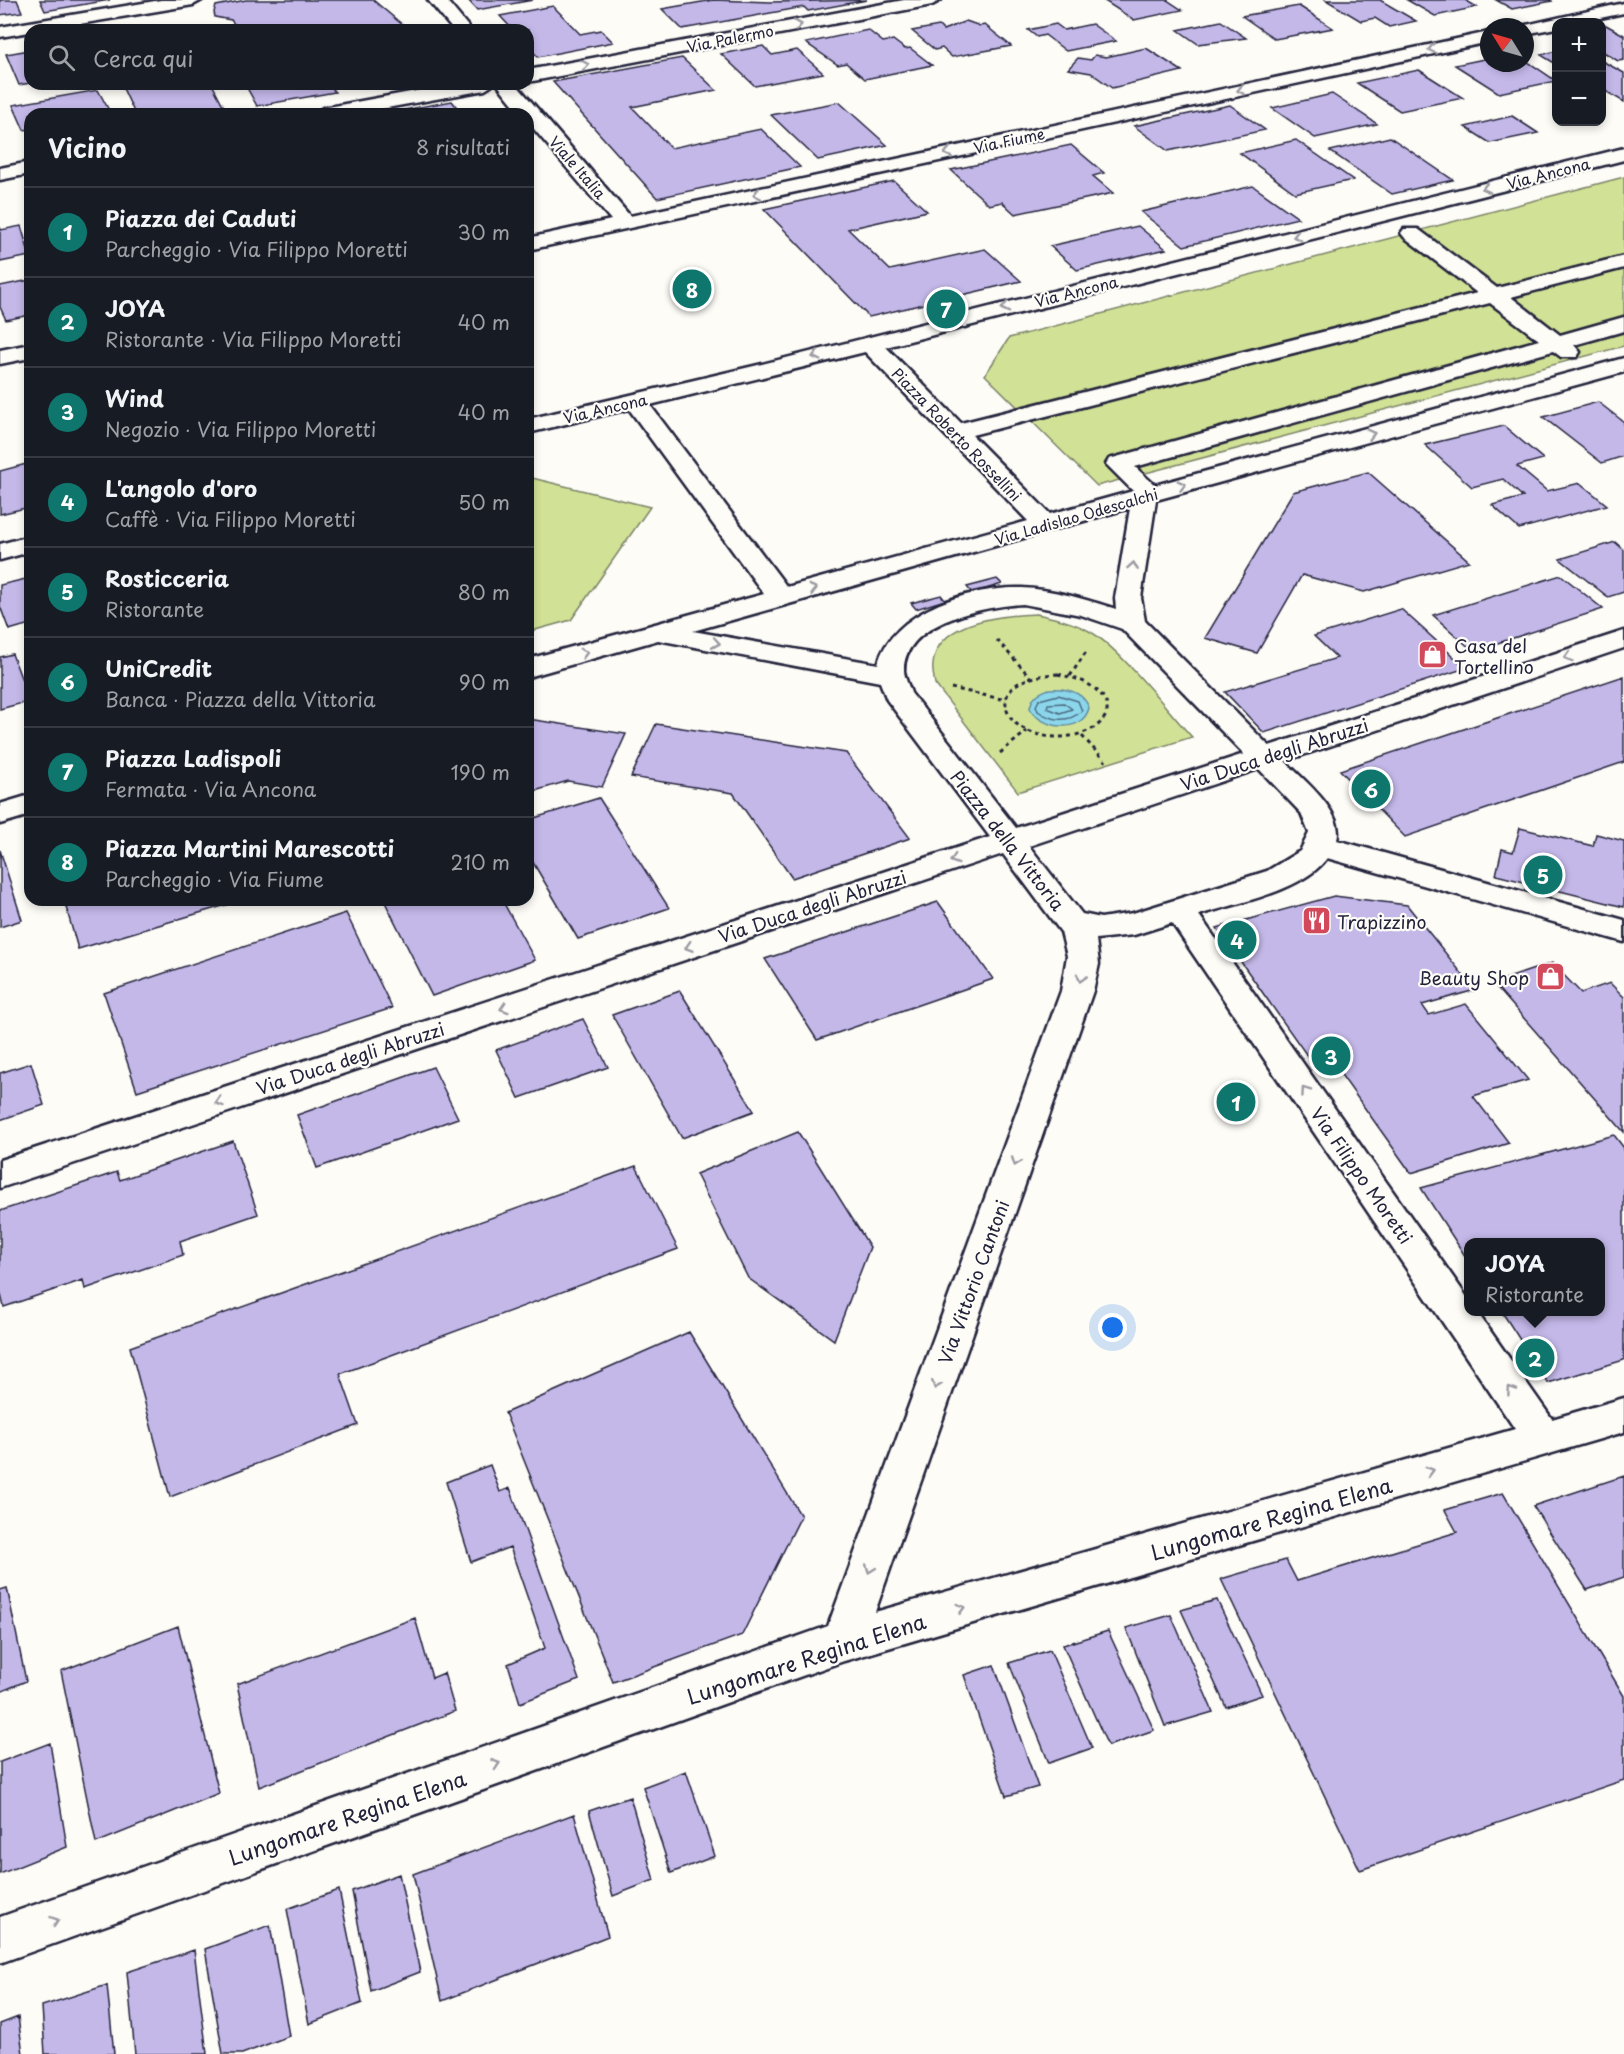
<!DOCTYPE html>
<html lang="it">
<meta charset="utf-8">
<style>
:root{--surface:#171b24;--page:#242831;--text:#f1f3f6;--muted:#9ea1a6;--line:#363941;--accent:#0f766e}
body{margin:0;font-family:"Playpen Sans",sans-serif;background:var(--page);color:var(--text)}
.controls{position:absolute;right:18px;top:18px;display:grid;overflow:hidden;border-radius:12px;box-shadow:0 3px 9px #0003}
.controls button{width:54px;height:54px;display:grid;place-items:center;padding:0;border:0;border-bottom:2px solid var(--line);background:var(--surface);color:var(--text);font:30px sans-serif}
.compass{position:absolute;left:1480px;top:18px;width:54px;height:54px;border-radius:50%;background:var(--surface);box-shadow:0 3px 9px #0003;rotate:307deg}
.you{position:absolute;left:1113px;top:1328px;width:21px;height:21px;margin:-15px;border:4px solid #fff;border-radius:50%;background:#1a73e8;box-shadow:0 0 0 9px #1a73e833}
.badge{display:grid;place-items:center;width:39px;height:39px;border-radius:50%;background:var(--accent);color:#fff;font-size:20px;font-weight:700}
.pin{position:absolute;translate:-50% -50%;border:3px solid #fff;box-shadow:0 2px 6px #0006}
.popup{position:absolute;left:1464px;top:1238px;width:141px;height:78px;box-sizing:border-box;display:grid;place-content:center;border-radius:12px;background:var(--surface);filter:drop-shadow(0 2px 4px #0005);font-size:20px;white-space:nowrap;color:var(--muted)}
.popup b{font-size:22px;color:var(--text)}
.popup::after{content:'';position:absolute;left:50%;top:100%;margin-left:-12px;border:12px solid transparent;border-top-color:var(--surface)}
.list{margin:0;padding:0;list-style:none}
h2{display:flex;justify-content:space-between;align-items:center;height:78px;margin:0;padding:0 24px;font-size:26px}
h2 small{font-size:20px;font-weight:400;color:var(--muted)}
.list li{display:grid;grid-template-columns:39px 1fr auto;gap:18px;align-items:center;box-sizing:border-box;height:90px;padding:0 24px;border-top:2px solid var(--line)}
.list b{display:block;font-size:22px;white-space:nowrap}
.list p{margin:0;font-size:20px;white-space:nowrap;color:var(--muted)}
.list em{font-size:20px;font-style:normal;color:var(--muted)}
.icon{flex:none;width:33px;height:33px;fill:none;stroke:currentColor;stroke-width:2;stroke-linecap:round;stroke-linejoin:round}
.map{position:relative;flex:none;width:1624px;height:2054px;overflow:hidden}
.search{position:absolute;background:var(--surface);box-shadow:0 3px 9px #0003;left:24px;top:24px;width:510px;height:66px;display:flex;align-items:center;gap:15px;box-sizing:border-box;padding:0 21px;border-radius:18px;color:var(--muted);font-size:22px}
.panel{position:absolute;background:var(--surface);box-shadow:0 3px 9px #0003;left:24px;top:108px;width:510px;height:798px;border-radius:18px}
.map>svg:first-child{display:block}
.green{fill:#d1e195;stroke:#7a8268;stroke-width:1.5}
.water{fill:#8bd6eb;stroke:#618ea5;stroke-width:1.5}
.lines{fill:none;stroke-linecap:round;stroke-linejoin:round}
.shore{stroke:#4c6a81;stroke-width:1.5}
.building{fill:#c4b8e9;stroke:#22223b;stroke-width:1.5}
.minor-casing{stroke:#22223b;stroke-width:5}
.path{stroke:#22223b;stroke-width:3;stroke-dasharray:4 4;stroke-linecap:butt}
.minor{fill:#fdfcf7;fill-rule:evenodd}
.oneway{stroke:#9a9aa2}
.labels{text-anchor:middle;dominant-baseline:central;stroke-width:4.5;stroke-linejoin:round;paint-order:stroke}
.far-street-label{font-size:15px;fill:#22223b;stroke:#fdfcf7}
.poi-label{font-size:18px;fill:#22223b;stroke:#fdfcf7;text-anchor:start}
.street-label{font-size:18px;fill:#22223b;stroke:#fdfcf7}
.near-street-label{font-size:21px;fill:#22223b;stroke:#fdfcf7}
</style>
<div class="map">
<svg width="1624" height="2054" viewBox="0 0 1624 2054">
<rect width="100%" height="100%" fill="#fdfcf7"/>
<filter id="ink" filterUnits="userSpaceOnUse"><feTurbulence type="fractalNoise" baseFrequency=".0167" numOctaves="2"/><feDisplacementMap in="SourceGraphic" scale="12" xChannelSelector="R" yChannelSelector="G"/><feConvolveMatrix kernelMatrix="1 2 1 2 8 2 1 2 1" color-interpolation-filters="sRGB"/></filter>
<g filter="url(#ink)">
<!-- green -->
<path class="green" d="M1624,177V346L1097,486L985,375L1009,338Z
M528,477L650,507L571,620L528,632Z
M1037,614C1055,618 1073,622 1089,631C1118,646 1168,711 1192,737L1018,792L935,684C934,678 932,671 933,665C936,620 1004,615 1037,614Z"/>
<!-- water -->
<path class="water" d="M1049,689C1065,688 1083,691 1089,708C1082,735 1040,729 1030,708C1032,697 1038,693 1049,689Z"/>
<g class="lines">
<!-- shore -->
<path class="shore" d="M1058,695L1078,701L1082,711C1068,723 1052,721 1038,711L1036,706L1039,700Z
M1064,703L1072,709L1060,713L1047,708L1048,704Z"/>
</g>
<!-- building -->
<path class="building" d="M0,0H17L22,12L0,15Z
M40,0H110L45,11Z
M246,0H373L404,26L380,30H239L231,20L215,17L214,12L216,6Z
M468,0H533L477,10Z
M713,0L770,2L867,0L808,11L804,7L682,29L662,9Z
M1103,0H1167L1182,10L1134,20Z
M1326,0H1380L1416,21L1389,27L1375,18L1361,21Z
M1407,0H1465L1477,7L1435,16Z
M1496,0H1551L1552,1L1512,9Z
M553,6L580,34L601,30L613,42L538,57L528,46V30H513L500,16Z
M1299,6L1333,28L1275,39L1242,16Z
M966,21L980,26L985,25L1011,46L952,57L942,48L935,50L912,31L939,26L943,30Z
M1221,21L1246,38L1198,44L1178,30Z
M1056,24L1064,30L1092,24L1116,41L1066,51L1045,35L1037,37L1028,30Z
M1606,25L1624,35V60L1618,61L1602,51V26Z
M868,30L883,42L893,40L905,49L910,48L932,65L865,79L846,63L838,65L806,43Z
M763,46L772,55L797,50L823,73L755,86L721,54Z
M1146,48L1182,71L1112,88L1091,73L1068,69L1078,58L1091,60L1095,55L1106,57Z
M30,50V83L19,85L6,54Z
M1556,51V64L1541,55Z
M682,58L716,90L632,107L671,148L761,129L800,167L657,198L553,82Z
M1489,58V63H1525V60L1556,81L1499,93L1455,65Z
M1602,61L1624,73V102L1602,89Z
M1419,70L1463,98L1400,111L1357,83Z
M121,84H212L225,109L196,114H135Z
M255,84H330L335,92L257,106L246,86Z
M98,90L111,114H30V129L24,130L13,105Z
M1332,94L1377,124L1315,138L1272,108Z
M452,101L462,114H382Z
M839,102L887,145L818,160L771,115Z
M1230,105L1265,130L1168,151L1134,126Z
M1512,116L1538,133L1490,143L1465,127Z
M1390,137L1453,180L1392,194L1330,151Z
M1296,140L1353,180L1295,193L1240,153Z
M1071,145L1104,173L1093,176L1113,193L1015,214L1002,202L989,205L951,170Z
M894,181L927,211L848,229L890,270L985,249L1021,281L869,317L764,209Z
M1253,186L1298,218L1184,246L1141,212Z
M21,226L30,256L0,262V227L1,230Z
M1138,226L1166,249L1077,270L1050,246Z
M30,280V315L6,320L0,307V286Z
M1598,402L1624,422V456L1602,463L1543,417Z
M1504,426L1543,459L1517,466L1547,491L1580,483L1607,505L1519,529L1492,505L1523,497L1503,479L1472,487L1425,445Z
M30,463V507L0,514V471Z
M1368,472L1469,561L1364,592L1302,575L1257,653L1205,638L1293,492Z
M1615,542L1624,550V592L1608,597L1560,559Z
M1561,575L1603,609L1473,651L1433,615Z
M30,578V624L9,630L0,606V585Z
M997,579L1002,584L972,593L967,587Z
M941,595L945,600L916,609L911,603Z
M1401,609L1466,668L1264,733L1225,692L1337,658L1314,636Z
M12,654L30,701L0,709V657Z
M1624,676V762L1405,837L1340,770Z
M528,719L626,734L602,787L568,781L528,793Z
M656,724L846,753L910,838L792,878L733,793L631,777Z
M599,798L669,908L578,939L528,854V820Z
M1520,828L1593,846L1596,834L1624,841V907L1496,875L1502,849L1513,852Z
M0,850L22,920L0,927Z
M1334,896L1407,905L1475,990L1422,1005L1429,1015L1466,1004L1528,1080L1473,1096L1509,1143L1411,1173L1325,1052L1308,1057L1217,928Z
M64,900H243L78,949Z
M384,900H502L535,960L432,996Z
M938,902L993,979L817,1040L765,959Z
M346,913L392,1008L137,1091L104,993Z
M1552,963L1581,993L1610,983L1624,997V1132L1493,983Z
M680,991L754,1111L682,1138L612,1015Z
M583,1019L608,1067L519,1098L496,1050Z
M31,1063L44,1105L0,1120V1073Z
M433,1067L458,1118L317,1168L297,1115Z
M798,1132L870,1247L834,1340L748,1278L696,1174Z
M1614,1135L1624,1148V1360L1548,1383L1502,1312H1601V1242H1469V1262L1421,1188Z
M233,1141L258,1214L180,1241L183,1255L85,1289L83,1280L4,1307L0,1291V1211L117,1172L120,1180Z
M636,1166L678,1249L340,1374L358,1425L170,1497L130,1347Z
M689,1332L801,1516L742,1635L613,1682L505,1413Z
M490,1465L500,1492L510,1488L579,1680L520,1703L508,1664L545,1648L510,1547L471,1562L446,1482Z
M1624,1476V1577L1587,1590L1533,1506Z
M1503,1493L1624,1696V1780L1360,1870L1221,1579L1286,1560L1297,1581L1457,1532L1445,1510Z
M7,1588L26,1681L0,1692V1590Z
M1217,1600L1262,1695L1226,1707L1181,1610Z
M1171,1615L1213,1712L1165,1726L1126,1628Z
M415,1618L432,1678L444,1673L455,1711L259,1787L237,1684Z
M178,1626L219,1793L96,1843L61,1671Z
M1108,1631L1154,1730L1108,1746L1063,1645Z
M1050,1650L1092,1748L1049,1763L1009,1663Z
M994,1665L1038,1787L1006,1796L964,1675Z
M50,1743L67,1847L0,1874V1762Z
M686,1771L715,1856L671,1873L643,1787Z
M630,1797L654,1880L613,1896L589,1811Z
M574,1814L608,1936L442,2001L413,1874Z
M399,1874L420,1972L371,1991L352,1891Z
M339,1890L362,2003L309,2024L287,1909Z
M270,1925L289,2036L242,2054H223L205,1949Z
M194,1950L207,2054H135L127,1972Z
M107,1985L114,2054H45L42,2006Z
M18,2017L23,2054H0V2024Z"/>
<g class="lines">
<defs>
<path id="minor" d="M161,0H202L193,5L44,30H30V32L0,37V27Z
M428,0H446L471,30H453Z
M904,0H941L932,5L528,82V70Z
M1624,3V13L1581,22H1556V28L1525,34V27H1517Z
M1489,32V42L528,250V238L611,220L528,122V114H521L497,84H516L630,216Z
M454,84H494L485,90L354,114H313L323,108Z
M1624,148V160L886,347L961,423L1477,293L1404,237L1401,233L1404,229H1418L1497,288L1624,256V268L1511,297L1560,335L1624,317V331L1574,345L1580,352L1577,357H1561L1553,351L1135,467L1155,485L1624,358V372L1156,500L1141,598L1145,621L1269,746L1624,631V648L1285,761C1302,779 1345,812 1337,840L1624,920V942L1327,858C1303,891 1237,903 1199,915L1469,1300V1312H1477L1552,1419L1624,1398V1432L844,1661L0,1963V1917L828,1626L1061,991L1067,956L1061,932L1003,854L0,1188V1160L990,837L887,700L880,682L658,640L528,677V659L764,594L629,409L528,433V419L754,366ZM1490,303L1539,340L1109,459L1106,464L1133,491L1050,514L972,435ZM865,352L1028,521L787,587L650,405ZM1130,508L1115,598L1116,609C1087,600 1053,589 1022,588C973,586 891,611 878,664L693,631ZM1023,604L1081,615L1122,629L1244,754L1016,828L911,693C909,686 904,677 904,670C904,621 987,606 1023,604ZM1259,769L1301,813L1309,833L1300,851L1267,871L1133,913L1101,918L1082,914L1029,846ZM1172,923L1515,1429L875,1612L1093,991L1099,964L1096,939L1134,935Z
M30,162V174L0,180V168Z
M30,344V358L0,364V350Z
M30,536V552L0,560V544Z
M30,795V815L0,824V804Z"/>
</defs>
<!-- minor casing -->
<use href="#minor" class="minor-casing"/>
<!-- path -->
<path class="path" d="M997,640L1031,678
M1058,674C1068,677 1080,679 1088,684C1145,719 1061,757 1018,725C1012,721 1007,714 1006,706C1003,680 1039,675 1058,674Z
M1070,676L1086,652
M951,688L1006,700
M1082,736L1106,762
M1000,753L1027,731"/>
<!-- minor -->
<use href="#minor" class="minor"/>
</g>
<!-- one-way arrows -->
<defs><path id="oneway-chevron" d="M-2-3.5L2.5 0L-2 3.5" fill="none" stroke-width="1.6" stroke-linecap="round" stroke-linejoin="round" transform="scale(1.5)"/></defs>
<g class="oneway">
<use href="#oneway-chevron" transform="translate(798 25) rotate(-11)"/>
<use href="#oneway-chevron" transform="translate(1432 49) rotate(168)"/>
<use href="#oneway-chevron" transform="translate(585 65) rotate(-11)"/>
<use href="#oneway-chevron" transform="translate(1241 90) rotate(168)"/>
<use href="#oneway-chevron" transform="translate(948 153) rotate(168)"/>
<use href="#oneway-chevron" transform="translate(1486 188) rotate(166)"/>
<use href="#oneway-chevron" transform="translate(757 194) rotate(168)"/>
<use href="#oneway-chevron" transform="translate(1297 236) rotate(166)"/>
<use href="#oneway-chevron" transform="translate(1005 308) rotate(166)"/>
<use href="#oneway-chevron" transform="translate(816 356) rotate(165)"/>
<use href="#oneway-chevron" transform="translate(1371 434) rotate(-15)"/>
<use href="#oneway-chevron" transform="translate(1182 485) rotate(-15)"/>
<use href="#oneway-chevron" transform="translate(1133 566) rotate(-81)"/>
<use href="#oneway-chevron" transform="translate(813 589) rotate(-15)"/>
<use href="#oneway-chevron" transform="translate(716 643) rotate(10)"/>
<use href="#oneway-chevron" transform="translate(584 653) rotate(-15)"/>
<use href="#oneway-chevron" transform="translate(1568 657) rotate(162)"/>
<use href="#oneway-chevron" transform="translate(954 860) rotate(162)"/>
<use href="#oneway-chevron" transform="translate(689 947) rotate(162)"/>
<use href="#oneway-chevron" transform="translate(1081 978) rotate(106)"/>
<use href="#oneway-chevron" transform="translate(504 1008) rotate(162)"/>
<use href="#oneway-chevron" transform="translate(1305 1091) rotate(-125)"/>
<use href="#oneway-chevron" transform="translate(219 1102) rotate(162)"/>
<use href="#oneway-chevron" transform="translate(1016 1162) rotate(110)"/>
<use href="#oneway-chevron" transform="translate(936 1385) rotate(110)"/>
<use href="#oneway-chevron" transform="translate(1511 1390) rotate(-124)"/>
<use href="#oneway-chevron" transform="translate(1430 1471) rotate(-16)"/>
<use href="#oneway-chevron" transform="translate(870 1569) rotate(110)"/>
<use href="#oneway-chevron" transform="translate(961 1608) rotate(-16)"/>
<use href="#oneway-chevron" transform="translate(496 1764) rotate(-19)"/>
<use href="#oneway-chevron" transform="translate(55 1921) rotate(-19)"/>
</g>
</g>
<!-- icons -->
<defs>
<symbol id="shop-square" viewBox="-11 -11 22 22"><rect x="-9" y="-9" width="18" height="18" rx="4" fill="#d1495b" stroke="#fdfcf7"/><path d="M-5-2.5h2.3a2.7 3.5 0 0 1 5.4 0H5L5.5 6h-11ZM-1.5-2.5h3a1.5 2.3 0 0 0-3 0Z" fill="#fff"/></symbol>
<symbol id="restaurant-square" viewBox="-11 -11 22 22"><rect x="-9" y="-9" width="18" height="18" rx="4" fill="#d1495b" stroke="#fdfcf7"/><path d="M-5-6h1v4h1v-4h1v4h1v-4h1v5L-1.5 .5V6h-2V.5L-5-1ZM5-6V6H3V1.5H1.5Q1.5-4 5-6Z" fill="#fff"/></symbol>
</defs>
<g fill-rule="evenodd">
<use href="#shop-square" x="1416" y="638" width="33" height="33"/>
<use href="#restaurant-square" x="1300" y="904" width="33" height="33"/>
<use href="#shop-square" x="1534" y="960" width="33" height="33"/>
</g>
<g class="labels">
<!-- far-street labels -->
<g class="far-street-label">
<text transform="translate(730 38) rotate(-11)">Via Palermo</text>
<text transform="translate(1009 140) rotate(-12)">Via Fiume</text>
<text transform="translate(578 167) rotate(49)">Viale Italia</text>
<text transform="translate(1548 173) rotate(-14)">Via Ancona</text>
<text transform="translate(1076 291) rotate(-14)">Via Ancona</text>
<text transform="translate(605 408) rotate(-13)">Via Ancona</text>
<text transform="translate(957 434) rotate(46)">Piazza Roberto Rossellini</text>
<text transform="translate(1076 516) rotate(-16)">Via Ladislao Odescalchi</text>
</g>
<!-- poi labels -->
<g class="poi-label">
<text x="1454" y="645">Casa del<tspan x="1454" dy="21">Tortellino</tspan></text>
<text x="1337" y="921">Trapizzino</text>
<text x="1529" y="977" text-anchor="end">Beauty Shop</text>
</g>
<!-- street labels -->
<g class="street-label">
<text transform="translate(1274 754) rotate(-18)">Via Duca degli Abruzzi</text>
<text transform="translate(1008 840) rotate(52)">Piazza della Vittoria</text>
<text transform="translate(812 906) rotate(-18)">Via Duca degli Abruzzi</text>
<text transform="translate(350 1058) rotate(-18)">Via Duca degli Abruzzi</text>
<text transform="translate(1362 1175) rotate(55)">Via Filippo Moretti</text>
<text transform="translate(973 1282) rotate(-70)">Via Vittorio Cantoni</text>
</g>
<!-- near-street labels -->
<g class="near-street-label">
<text transform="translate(1271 1518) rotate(-16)">Lungomare Regina Elena</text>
<text transform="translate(806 1658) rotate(-18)">Lungomare Regina Elena</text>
<text transform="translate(347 1817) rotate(-19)">Lungomare Regina Elena</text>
</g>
</g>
</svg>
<div class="controls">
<button>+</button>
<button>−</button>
</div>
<svg class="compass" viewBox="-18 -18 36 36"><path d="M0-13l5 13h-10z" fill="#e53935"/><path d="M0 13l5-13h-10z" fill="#9ea1a6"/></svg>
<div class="you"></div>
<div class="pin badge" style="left:1236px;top:1102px">1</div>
<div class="pin badge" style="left:1535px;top:1358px">2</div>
<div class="popup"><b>JOYA</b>Ristorante</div>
<div class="pin badge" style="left:1331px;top:1056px">3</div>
<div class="pin badge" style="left:1237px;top:940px">4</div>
<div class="pin badge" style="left:1543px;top:875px">5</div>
<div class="pin badge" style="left:1371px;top:789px">6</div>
<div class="pin badge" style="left:946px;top:309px">7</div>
<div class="pin badge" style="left:692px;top:289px">8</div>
<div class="search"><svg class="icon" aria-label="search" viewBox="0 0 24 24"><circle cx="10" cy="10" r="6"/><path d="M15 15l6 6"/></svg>Cerca qui</div>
<section class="panel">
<h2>Vicino<small>8 risultati</small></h2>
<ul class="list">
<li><span class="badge">1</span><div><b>Piazza dei Caduti</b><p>Parcheggio · Via Filippo Moretti</p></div><em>30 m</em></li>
<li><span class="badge">2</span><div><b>JOYA</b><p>Ristorante · Via Filippo Moretti</p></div><em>40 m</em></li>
<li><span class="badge">3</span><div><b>Wind</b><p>Negozio · Via Filippo Moretti</p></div><em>40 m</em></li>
<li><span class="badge">4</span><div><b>L'angolo d'oro</b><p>Caffè · Via Filippo Moretti</p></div><em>50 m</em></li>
<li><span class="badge">5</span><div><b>Rosticceria</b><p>Ristorante</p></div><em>80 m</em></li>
<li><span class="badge">6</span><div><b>UniCredit</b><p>Banca · Piazza della Vittoria</p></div><em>90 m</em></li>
<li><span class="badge">7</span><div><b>Piazza Ladispoli</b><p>Fermata · Via Ancona</p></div><em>190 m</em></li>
<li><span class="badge">8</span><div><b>Piazza Martini Marescotti</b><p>Parcheggio · Via Fiume</p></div><em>210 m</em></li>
</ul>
</section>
</div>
